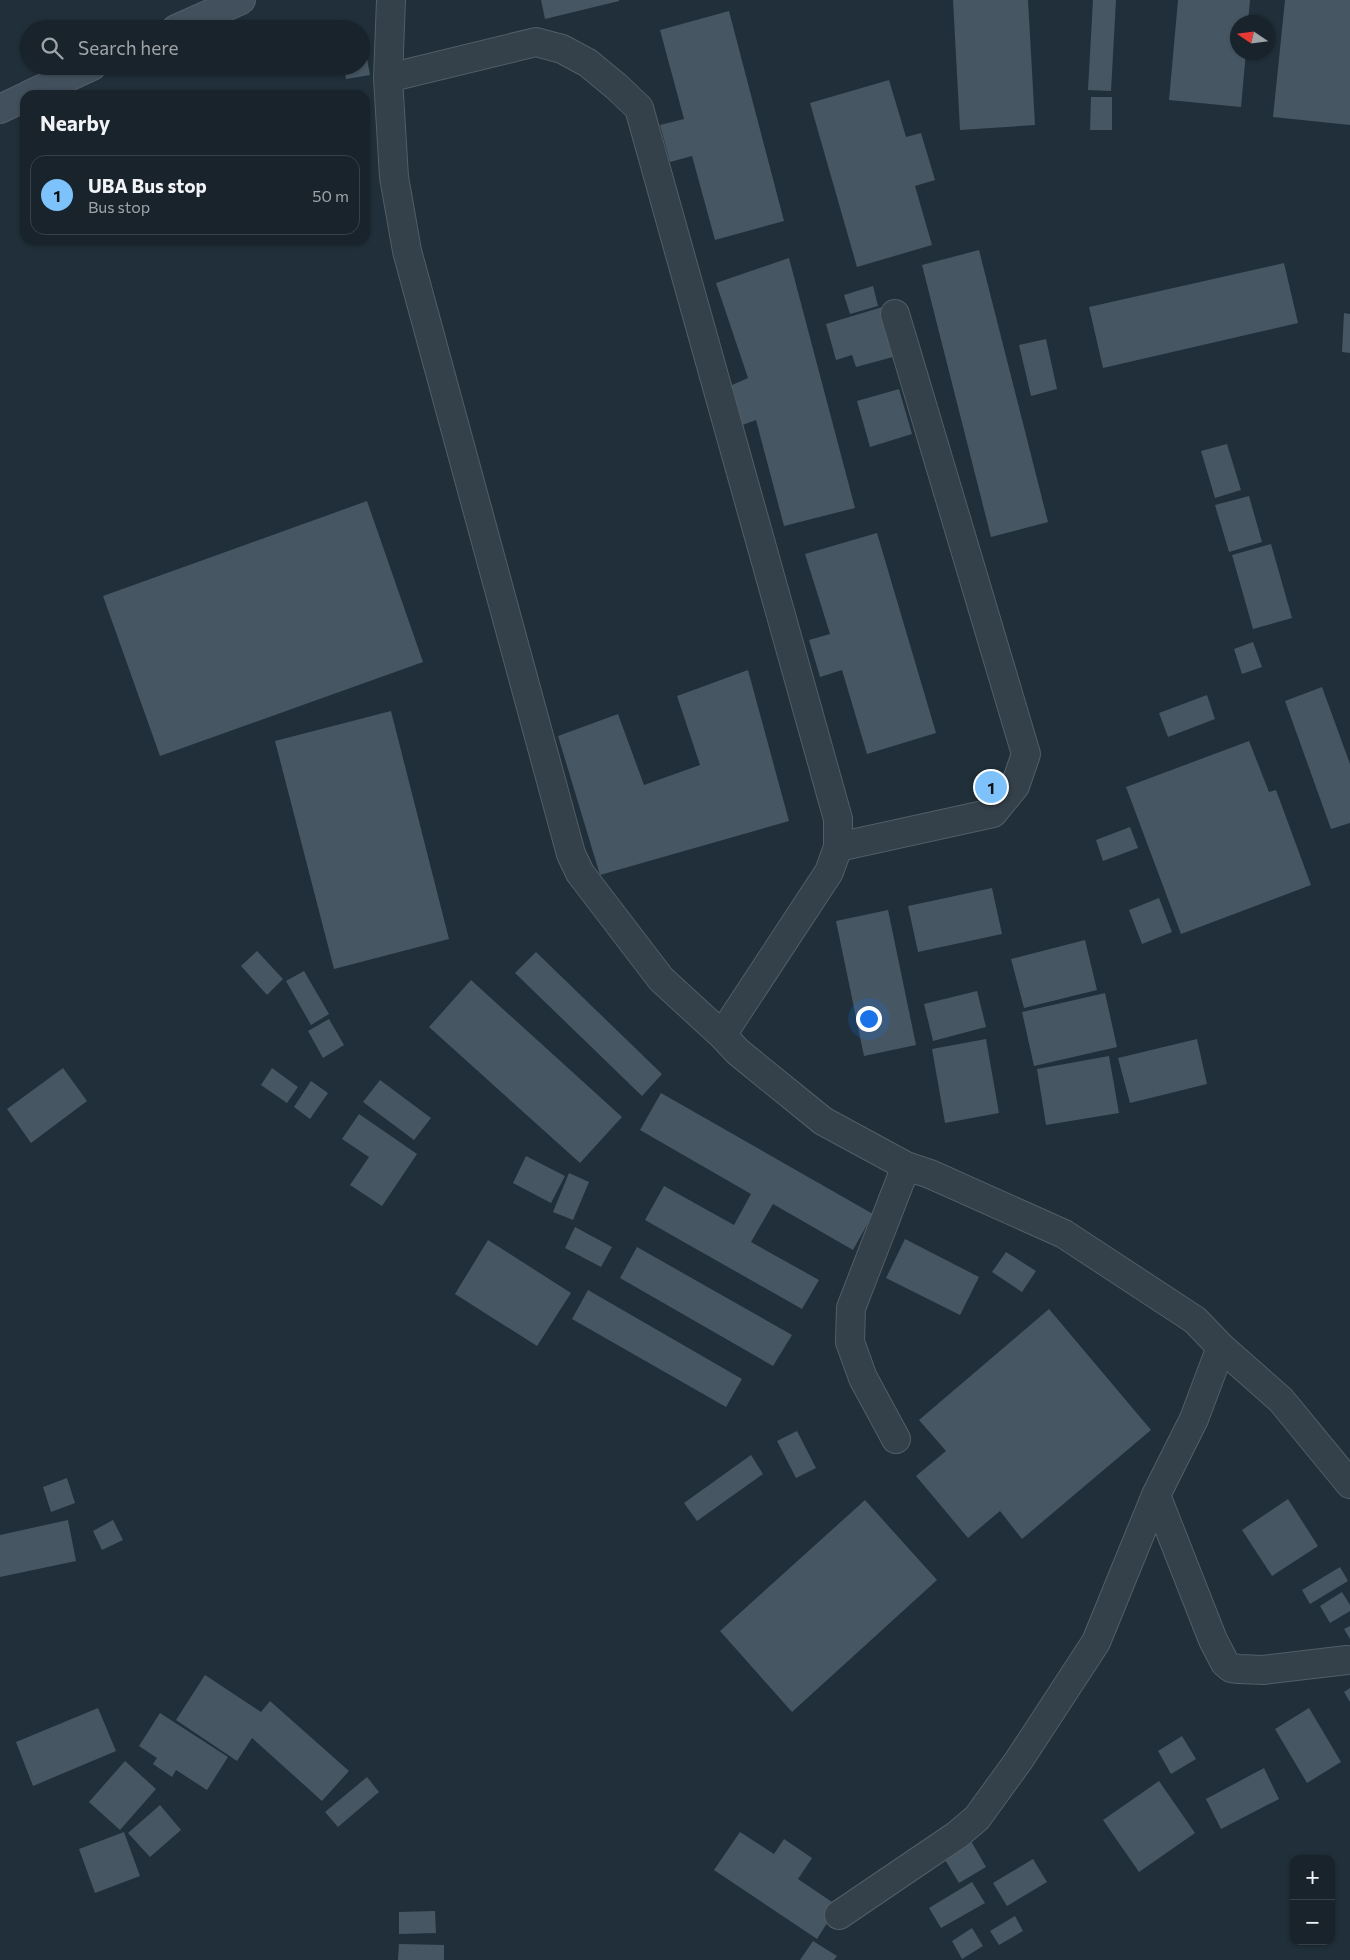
<!DOCTYPE html>
<meta charset="utf-8">
<style>
:root{--surface:#18232b;--page:#252f37;--text:#f1f3f6;--muted:#9fa4a9;--line:#364047;--accent:#7ec2fb}
body{margin:0;font-family:Commissioner,sans-serif;background:var(--page);color:var(--text)}
.controls{position:absolute;right:15px;bottom:15px;display:grid;overflow:hidden;border-radius:10px;box-shadow:0 1px 4px #0004}
.controls button{width:45px;height:45px;display:grid;place-items:center;padding:0;border:0;border-bottom:1px solid var(--line);background:var(--surface);color:var(--text);font:25px sans-serif}
.compass{position:absolute;left:1230px;top:15px;width:45px;height:45px;border-radius:50%;background:var(--surface);box-shadow:0 1px 4px #0004;rotate:283deg}
.you{position:absolute;left:868px;top:1018px;width:18px;height:18px;margin:-12px;border:4px solid #fff;border-radius:50%;background:#1a73e8;box-shadow:0 0 0 8px #1a73e833}
.badge{display:grid;place-items:center;width:32px;height:32px;border-radius:50%;background:var(--accent);color:#111;font-size:16px;font-weight:700}
.pin{position:absolute;translate:-50% -50%;border:2px solid #fff;box-shadow:0 1px 5px #0006}
.list{margin:0;padding:0;list-style:none}
h2{display:flex;justify-content:space-between;align-items:center;height:65px;margin:0;padding:0 20px;font-size:21px}
h2 small{font-size:16px;font-weight:400;color:var(--muted)}
.list li{display:grid;grid-template-columns:32px 1fr auto;gap:15px;align-items:center;box-sizing:border-box;height:80px;margin:0 10px 10px;padding:0 10px;border:1px solid var(--line);border-radius:15px}
.list b{display:block;font-size:19px;white-space:nowrap}
.list p{margin:0;font-size:16px;white-space:nowrap;color:var(--muted)}
.list em{font-size:16px;font-style:normal;color:var(--muted)}
.icon{flex:none;width:28px;height:28px;fill:none;stroke:currentColor;stroke-width:2;stroke-linecap:round;stroke-linejoin:round}
.map{position:relative;flex:none;width:1350px;height:1960px;overflow:hidden}
.search{position:absolute;background:var(--surface);box-shadow:0 1px 4px #0004;left:20px;top:20px;width:350px;height:55px;display:flex;align-items:center;gap:12px;box-sizing:border-box;padding:0 18px;border-radius:28px;color:var(--muted);font-size:19px}
.panel{position:absolute;background:var(--surface);box-shadow:0 1px 4px #0004;left:20px;top:90px;width:350px;height:155px;border-radius:15px}
.map>svg:first-child{display:block}
.building{fill:#465763}
.lines{fill:none;stroke-linecap:round;stroke-linejoin:round}
.street-casing{stroke:#515e67;stroke-width:30}
.secondary-casing{stroke:#515e67;stroke-width:30}
.street{stroke:#34404a;stroke-width:28}
.secondary{stroke:#42505d;stroke-width:28}
</style>
<div class="map">
<svg width="1350" height="1960" viewBox="0 0 1350 1960">
<rect width="100%" height="100%" fill="#202f39"/>
<!-- building -->
<path class="building" d="M541,0H619V1L545,19Z
M953,0H1028L1035,125L960,130Z
M1093,0H1116L1111,91L1088,90Z
M1178,0H1250L1248,22H1238V52H1246L1241,107L1169,100Z
M1285,0H1350V125L1273,117Z
M729,11L784,221L715,240L692,156L670,162L660,125L684,119L660,30Z
M361,42H364L370,75L346,79L344,66H361Z
M889,80L906,137L921,133L935,180L915,186L932,245L857,267L810,103Z
M1091,97H1112V130H1090Z
M979,250L1048,522L991,537L922,265Z
M789,258L855,508L784,526L756,420L734,428L723,389L748,378L716,283Z
M1284,263L1298,323L1103,368L1089,307Z
M873,286L878,306L850,314L844,295Z
M889,305L904,354L856,367L852,355L836,360L826,324Z
M1344,313L1350,314V353L1342,352Z
M1046,339L1057,389L1031,396L1019,345Z
M899,389L912,434L870,447L857,401Z
M1227,444L1241,490L1215,498L1201,451Z
M1249,496L1262,542L1229,552L1215,505Z
M367,501L423,662L160,756L103,596Z
M877,533L936,733L867,754L842,670L820,677L809,640L830,634L805,554Z
M1271,544L1292,618L1253,629L1232,555Z
M1253,642L1262,667L1242,674L1234,649Z
M748,670L789,821L600,875L558,736L618,714L644,785L700,765L677,696Z
M1322,687L1350,764V823L1331,829L1285,701Z
M1207,695L1215,719L1168,737L1159,713Z
M391,711L449,939L334,969L275,741Z
M1249,741L1269,792L1276,790L1311,885L1181,934L1126,787Z
M1130,827L1138,848L1103,861L1096,840Z
M992,888L1002,934L918,952L908,906Z
M1159,898L1172,932L1142,944L1129,910Z
M888,910L916,1045L864,1056L836,921Z
M1085,940L1097,990L1024,1008L1011,959Z
M257,951L283,979L267,995L241,966Z
M536,952L662,1074L642,1096L515,973Z
M304,971L329,1014L311,1025L286,981Z
M471,980L622,1117L580,1163L429,1027Z
M977,991L986,1027L933,1041L924,1004Z
M1105,993L1117,1047L1034,1066L1022,1012Z
M329,1019L344,1045L323,1058L308,1031Z
M986,1039L999,1113L945,1123L932,1049Z
M1197,1039L1207,1084L1130,1103L1118,1058Z
M1109,1056L1119,1113L1046,1125L1037,1069Z
M63,1068L87,1101L31,1143L7,1109Z
M272,1068L298,1087L287,1103L261,1085Z
M380,1080L431,1118L414,1140L363,1102Z
M311,1081L328,1093L310,1119L294,1107Z
M661,1093L873,1214L853,1250L773,1204L751,1242L819,1280L802,1309L645,1220L664,1186L734,1225L751,1194L640,1130Z
M359,1114L417,1154L382,1206L350,1185L369,1157L342,1139Z
M526,1156L565,1176L551,1203L513,1183Z
M569,1173L589,1182L573,1220L553,1212Z
M575,1227L612,1247L601,1267L565,1248Z
M905,1239L979,1277L960,1315L886,1278Z
M488,1240L571,1293L537,1346L455,1294Z
M637,1247L792,1335L773,1366L620,1278Z
M1006,1252L1036,1271L1022,1292L992,1272Z
M588,1290L742,1379L726,1407L572,1319Z
M1049,1309L1151,1430L1022,1539L1000,1511L968,1538L916,1476L946,1451L919,1420Z
M797,1431L816,1468L796,1478L777,1441Z
M751,1455L763,1474L697,1521L684,1503Z
M67,1478L75,1503L51,1512L43,1487Z
M1288,1499L1318,1546L1272,1576L1242,1530Z
M865,1500L937,1580L792,1712L720,1631Z
M68,1520L76,1561L0,1577V1535Z
M113,1520L123,1540L102,1550L93,1531Z
M1340,1567L1348,1581L1310,1604L1302,1590Z
M1342,1592L1350,1605V1611L1330,1623L1320,1606Z
M1350,1626V1639L1344,1629Z
M205,1675L261,1712L270,1701L349,1771L322,1801L252,1738L237,1761L176,1720Z
M1350,1688V1702L1344,1692Z
M98,1708L116,1751L33,1786L16,1742Z
M1309,1708L1341,1762L1307,1783L1275,1729Z
M160,1713L228,1757L207,1790L176,1770L172,1777L153,1764L157,1758L139,1746Z
M1182,1736L1196,1759L1171,1774L1158,1751Z
M125,1761L156,1789L120,1830L89,1802Z
M1264,1768L1279,1799L1221,1829L1206,1799Z
M367,1777L379,1792L338,1827L325,1812Z
M1159,1781L1195,1833L1139,1872L1103,1820Z
M160,1805L181,1830L150,1857L128,1833Z
M124,1832L140,1876L95,1893L79,1849Z
M740,1832L774,1854L784,1839L812,1858L798,1879L838,1906L817,1939L714,1870Z
M971,1841L986,1867L959,1883L944,1858Z
M1033,1859L1047,1882L1007,1906L993,1883Z
M972,1882L985,1903L941,1928L929,1908Z
M435,1911L436,1933L399,1934V1912Z
M1015,1916L1023,1931L999,1945L990,1931Z
M972,1928L983,1946L962,1959L952,1941Z
M813,1941L837,1956L834,1960H800Z
M399,1944L444,1945V1960H398Z"/>
<g class="lines">
<defs>
<path id="street" d="M391,0L388,78L394,177L407,251L571,854L580,873L661,979L722,1035L738,1052L823,1121L906,1166L930,1174L1064,1234L1195,1320L1221,1347L1281,1400L1350,1484
M388,78L536,42L562,49L588,63L617,87L639,108L838,819V847L829,872L722,1035
M838,847L993,813L1015,786L1026,754L895,314
M896,1439L863,1378L850,1342L851,1308L906,1166
M1156,1495L1213,1640L1225,1663L1231,1668L1239,1669L1263,1670L1347,1660
M839,1915L957,1835L977,1818L1019,1760L1096,1642L1156,1495L1194,1419L1221,1347"/>
<path id="secondary" d="M176,29L241,0
M29,95L92,66
M0,109L25,97"/>
</defs>
<!-- street casing -->
<use href="#street" class="street-casing"/>
<!-- secondary casing -->
<use href="#secondary" class="secondary-casing"/>
<!-- street -->
<use href="#street" class="street"/>
<!-- secondary -->
<use href="#secondary" class="secondary"/>
</g>
</svg>
<div class="controls">
<button>+</button>
<button>−</button>
</div>
<svg class="compass" viewBox="-18 -18 36 36"><path d="M0-13l5 13h-10z" fill="#e53935"/><path d="M0 13l5-13h-10z" fill="#9fa4a9"/></svg>
<div class="you"></div>
<div class="pin badge" style="left:991px;top:787px">1</div>
<div class="search"><svg class="icon" aria-label="search" viewBox="0 0 24 24"><circle cx="10" cy="10" r="6"/><path d="M15 15l6 6"/></svg>Search here</div>
<section class="panel">
<h2>Nearby<small></small></h2>
<ul class="list">
<li><span class="badge">1</span><div><b>UBA Bus stop</b><p>Bus stop</p></div><em>50 m</em></li>
</ul>
</section>
</div>
